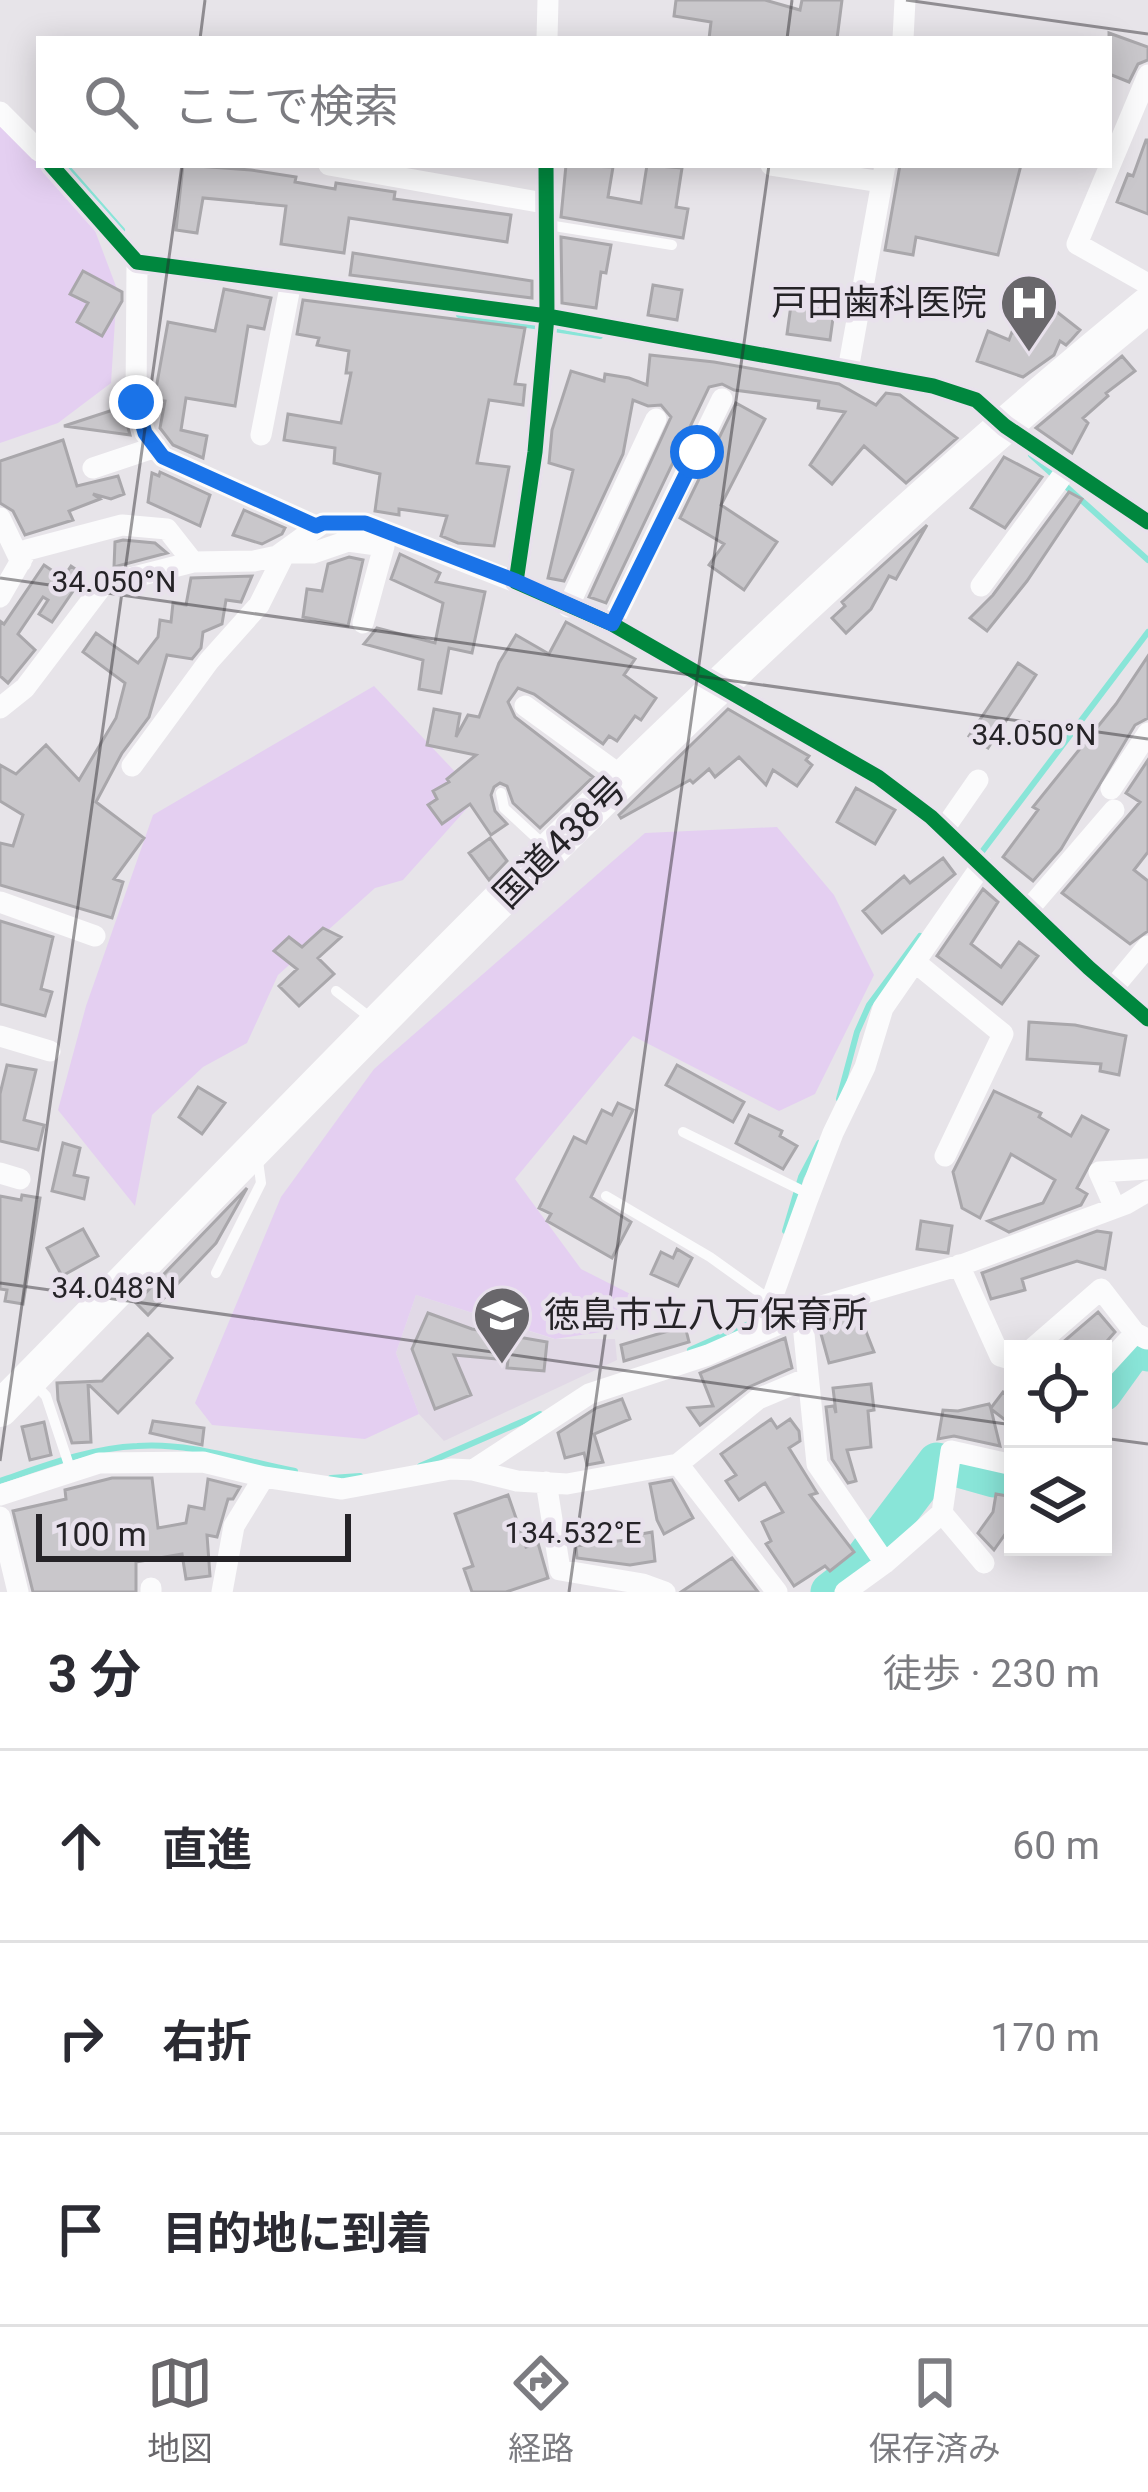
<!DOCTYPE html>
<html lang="ja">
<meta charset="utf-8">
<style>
:root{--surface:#fff;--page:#f7f7f7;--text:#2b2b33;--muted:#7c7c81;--line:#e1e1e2;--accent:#69676b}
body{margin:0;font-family:Roboto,"Noto Sans JP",sans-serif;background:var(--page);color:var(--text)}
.controls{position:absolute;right:36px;bottom:36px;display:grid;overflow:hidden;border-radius:0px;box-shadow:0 6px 30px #0003}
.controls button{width:108px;height:108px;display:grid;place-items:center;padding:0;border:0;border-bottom:3px solid var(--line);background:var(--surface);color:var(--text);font:60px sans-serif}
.scale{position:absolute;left:36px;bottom:30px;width:315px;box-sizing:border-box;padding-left:12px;border:6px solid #252327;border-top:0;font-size:33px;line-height:42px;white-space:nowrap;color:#252327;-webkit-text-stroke:9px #e8e1ec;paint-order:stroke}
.stop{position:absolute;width:36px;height:36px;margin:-27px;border:9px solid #1a73e8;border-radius:50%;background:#fff}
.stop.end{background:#1a73e8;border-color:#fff;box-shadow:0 3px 12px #0008}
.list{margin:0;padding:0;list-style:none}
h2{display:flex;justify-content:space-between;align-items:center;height:156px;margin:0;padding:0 48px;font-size:51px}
h2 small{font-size:39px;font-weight:400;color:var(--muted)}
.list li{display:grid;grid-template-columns:78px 1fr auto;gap:36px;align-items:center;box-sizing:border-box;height:192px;padding:0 48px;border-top:3px solid var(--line)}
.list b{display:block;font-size:45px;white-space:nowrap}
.list em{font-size:39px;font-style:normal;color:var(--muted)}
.icon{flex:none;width:66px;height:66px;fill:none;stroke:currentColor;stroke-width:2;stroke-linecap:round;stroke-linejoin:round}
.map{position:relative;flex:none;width:1148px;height:1592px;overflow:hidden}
.search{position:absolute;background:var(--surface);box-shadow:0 6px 30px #0003;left:36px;right:36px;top:36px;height:132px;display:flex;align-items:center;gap:30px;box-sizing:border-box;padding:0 42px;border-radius:0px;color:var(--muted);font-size:45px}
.sheet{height:732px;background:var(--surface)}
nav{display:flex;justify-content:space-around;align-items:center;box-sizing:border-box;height:168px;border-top:3px solid var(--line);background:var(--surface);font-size:33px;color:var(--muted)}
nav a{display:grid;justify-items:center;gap:6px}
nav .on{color:var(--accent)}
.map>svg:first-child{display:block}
.built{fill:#e1d9e6}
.green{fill:#e4cff1}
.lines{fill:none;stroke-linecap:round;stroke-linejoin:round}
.stream{stroke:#89e5d8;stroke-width:6}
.river{stroke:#89e5d8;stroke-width:39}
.building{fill:#c9c7cb;stroke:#a9a7ab;stroke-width:3}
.service{stroke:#fbfbfc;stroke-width:10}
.minor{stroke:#fbfbfc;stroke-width:21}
.trunk{stroke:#fbfbfc;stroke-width:36}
.cycleway-casing{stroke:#e8e1ec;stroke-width:22}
.cycleway{stroke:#00873e;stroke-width:15}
.route{stroke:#1a73e8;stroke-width:15}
.ticks{fill:none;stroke:#252327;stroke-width:3;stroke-opacity:0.45}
.labels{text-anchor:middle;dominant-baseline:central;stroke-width:9;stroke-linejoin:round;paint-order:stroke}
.poi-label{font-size:36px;fill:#252327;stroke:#e8e1ec;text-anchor:end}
.street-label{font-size:36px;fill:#252327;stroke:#e8e1ec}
.ticks-label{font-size:30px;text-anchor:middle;fill:#252327;stroke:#e8e1ec;stroke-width:9;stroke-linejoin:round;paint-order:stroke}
</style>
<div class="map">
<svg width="1148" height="1592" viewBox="0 0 1148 1592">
<rect width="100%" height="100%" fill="#e7e4e9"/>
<!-- built -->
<path class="built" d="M416,1295L554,1339H615L617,1360L444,1441L419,1414L396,1353Z"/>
<!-- green -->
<path class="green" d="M0,123L39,165H44L94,228L117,289L111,383L58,423L0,443Z
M374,686L478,796L403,880L375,888L278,975L247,1043L203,1067L152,1115L135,1206L58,1110L86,1006L153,815Z
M777,827L834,895L874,975L815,1094L779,1111L633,1036L515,1179L581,1269L654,1306L640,1326L555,1339L416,1295L396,1353L419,1414L365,1439L212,1425L195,1403L281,1197L374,1069L645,833Z"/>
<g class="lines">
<!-- stream -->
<path class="stream" d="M65,165L122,230
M459,315L541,327
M554,329L600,336
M1031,455L1148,560
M978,857L1148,632
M839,1099L857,1032L869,1005L920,936
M785,1231L801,1177L819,1143
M690,1350L760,1319
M420,1466L540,1414
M331,1478L360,1476
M0,1481C44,1466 90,1448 137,1446C190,1442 243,1461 295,1471"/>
<!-- river -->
<path class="river" d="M1103,1392L1136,1346L1148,1352
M830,1592L852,1575L937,1462L994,1478H1013"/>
</g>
<!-- building -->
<path class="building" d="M676,0H765L800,10L802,0H842L837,39H709L711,22L674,16Z
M1109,33L1148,47V60L1138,64L1129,82L1109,74Z
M1146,140H1148V214L1117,202L1128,174L1133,176Z
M183,165L251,170L296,177L295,182L335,189L336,183L395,192L394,199L511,215L507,242L349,218L344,253L281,244L286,206L203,198L197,233L176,230Z
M566,165L613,167L608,197L641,203L647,165L682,168L676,207L688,209L683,238L561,217Z
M900,165H1021L998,255L916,237L913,255L885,250Z
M561,237L611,245L606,273L601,272L596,308L562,303Z
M353,253L532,281V298L350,275Z
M83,271L122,292V301L102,336L77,322L88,303L70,294Z
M653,285L682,290L677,320L648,315Z
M224,289L271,298L264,329L248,326L235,406L186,398L181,430L207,436L203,458L173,445L160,428L165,401L154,400L168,322L215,331Z
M303,300L525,328L515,384L525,385L523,405L489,400L477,463L509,467L494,546L458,543L441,536L447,516L399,509V515L375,511L380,474L334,463L335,448L284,440L288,414L341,423L351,373H346L349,351L317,345L319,338L297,334Z
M1043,301L1080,330L1072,339L1066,345L1060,341L1054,355L1023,377L977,361L988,331L1009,340L1012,332L1017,334Z
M791,305L834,311L830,340L787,334Z
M650,355L714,362L839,384L876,405L886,393L900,395L957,438L906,483L864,446L832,484L810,465L845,412L818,408L819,401L734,390L722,384L709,387L606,603L589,597L671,417L661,405L648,406L633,400L623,454L564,581L548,578L573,470L549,463L552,430L571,371L604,381L605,374L629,378L647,385Z
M1122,356L1135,371L1106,393L1108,396L1083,418L1088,423L1072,453L1036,428Z
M736,403L765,419L721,505L777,542L744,590L709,565L724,544L680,518Z
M116,409H123L130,435L64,426Z
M63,440L77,486L118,476L124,494L111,499L93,494L100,499L69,511L73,520L25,535L13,511L0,503V461Z
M1004,457L1042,477L1005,528L971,508Z
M160,472L210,495L200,526L148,502L152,473L159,476Z
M1069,492L1082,499L1027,581L987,631L970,618L993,595Z
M244,510L285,528L282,534L262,544L233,535Z
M927,525L896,579L889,576L871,609L846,633L832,618L845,606L842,602Z
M123,540L155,543L167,553L114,567L115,542Z
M400,554L440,573L436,582L485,592L472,653L449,648L441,693L419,689L423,660L364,644L377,628L435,643L443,603L391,579Z
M349,557L363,560L348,626L303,617L307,589L322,591L328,564Z
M44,565L63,578L71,566L84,575L52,622L39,614L48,600L43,597L18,634L35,650L8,683L0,676V621L4,624Z
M252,576L241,602L226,600L222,624L203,632L201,648L192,659L167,655L149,717L122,753L96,802L144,838L114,879L123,882L112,918L0,885V843L13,846L23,815L0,801V765L16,774L46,745L79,780L116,718L125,683L83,652L96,633L138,663L158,637L160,620L171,622L173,603L186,605L191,578Z
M566,622L635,659L624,675L656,698L641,720L635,716L617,741L609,736L603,744L534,694L518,688L508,702L515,717L593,777L540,828L513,803L507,786L500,783L494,787L491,795L495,811L507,824L491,835L470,804L442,824L428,805L437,799L433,791L449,782L447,779L476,755L427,745L434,709L460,714L456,737L468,715L479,717L499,663L516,635L549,654Z
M1148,656V718L1135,725L1061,849L1033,881L1003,857L1038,810L1033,807L1116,704Z
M1018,663L1036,675L988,748L969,736Z
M728,709L809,756L806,760L812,765L797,786L773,770L766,785L739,757L715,777L709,769L693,783L690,780L621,818L619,815Z
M1148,760V852L1134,870L1148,881V931L1130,944L1062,893L1140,802L1126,793Z
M856,788L895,810L875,844L837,822Z
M490,838L507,861L489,880L469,853Z
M943,858L955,874L882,933L863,911L904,876L910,883Z
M983,889L998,902L971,944L1001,967L1019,942L1038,956L1002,1004L937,956Z
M0,921L53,937L41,989L52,992L45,1016L0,1004Z
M323,928L341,937L318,958L334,974L299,1006L279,986L297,969L274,951L289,937L302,947Z
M1029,1022L1075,1025L1126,1036L1119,1075L1100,1071L1101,1064L1027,1059Z
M7,1065L36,1070L24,1120L44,1125L38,1150L0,1141V1094Z
M677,1065L744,1102L733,1122L666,1085Z
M198,1087L225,1103L202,1134L179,1117Z
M994,1091L1041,1113L1039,1117L1071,1136L1082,1116L1108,1130L1077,1188L1087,1194L1081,1205L1009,1232L988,1221L1043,1203L1055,1180L1011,1154L980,1218L962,1208L953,1172Z
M618,1103L633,1110L591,1197L631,1222L612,1258L547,1221L551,1214L539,1208L574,1137L586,1143L602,1110L612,1115Z
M749,1115L782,1131L780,1136L797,1146L783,1169L736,1143Z
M63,1143L80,1148L74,1175L88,1178L84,1199L52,1191Z
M247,1188L216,1243L148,1315L136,1303Z
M22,1195L40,1198L23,1304L5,1301L7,1290L0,1289V1196L21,1200Z
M921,1221L952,1226L948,1253L917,1249Z
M83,1229L98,1256L62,1276L47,1248Z
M1097,1231L1111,1233L1105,1269L1077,1261L1022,1279L1025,1290L991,1299L982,1273Z
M677,1249L692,1258L678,1286L651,1274L661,1252L673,1258Z
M858,1311L874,1352L829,1363L818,1323Z
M1098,1312L1115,1332L1100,1349H1055Z
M428,1313L472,1329L547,1342L544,1371L507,1368L508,1360L454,1355L471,1395L435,1409L412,1349Z
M685,1326L689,1342L624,1361L621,1345Z
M148,1334L172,1358L118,1413L88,1384L91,1442L72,1443L58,1400L57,1383L102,1381Z
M785,1338L792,1368L749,1387L700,1425L688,1408L713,1406L700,1373Z
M871,1384L874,1410L868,1411L871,1447L847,1450L856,1481L848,1483L832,1459L826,1407L834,1406L836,1413L833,1388Z
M1003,1392L1013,1399V1426L991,1409L1000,1446L954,1436L938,1439L943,1410L958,1411L989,1404L991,1408Z
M622,1399L630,1419L594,1434L603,1462L587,1465L584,1453L565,1458L558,1433L596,1408Z
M771,1419L777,1428L790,1419L799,1431L800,1441L789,1448L817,1493L810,1495L854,1552L830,1571L825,1566L794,1586L766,1544L771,1541L762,1522L783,1512L765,1483L739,1500L726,1481L736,1475L721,1454Z
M153,1421L204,1428L202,1445L150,1433Z
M44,1422L51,1455L30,1460L22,1427Z
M112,1478H152L158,1528L186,1523L189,1506L204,1509L208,1479L240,1487L233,1499H228L217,1537L207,1535L210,1576L186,1579L182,1554L136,1562V1592H33L13,1511L66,1499L65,1490Z
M672,1480L693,1518L664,1534L657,1520L650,1484Z
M996,1494L1013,1497V1523L994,1550L978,1533L993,1512Z
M508,1495L526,1547L538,1543L548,1578L506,1592H472L464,1569L473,1566L455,1514Z
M652,1532L655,1561L630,1565L577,1558L576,1546L626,1540L625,1537Z
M732,1558L758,1592H681Z"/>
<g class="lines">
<!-- service -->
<path class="service" d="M548,225L672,245
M501,793L504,808L544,845
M336,991L372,1019
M683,1132L809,1194
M606,1196L710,1257L770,1300
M216,1273L261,1183L258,1161
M32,1381L46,1396L71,1471"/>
<!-- minor -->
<path class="minor" d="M547,39L548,0
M903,39L905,0
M1148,75L1077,244L1148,284
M0,112L39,151
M51,165L137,262L547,316L933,386L976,400L1005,426L1148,522
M329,165L544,203
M546,165L547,316L535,452L516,582L612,624L878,777L931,817L1089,968L1148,1019
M771,165L882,182
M137,262L136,402L145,433L163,457L316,526
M848,370L885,165
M261,435L291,282
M93,468L156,447
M0,518L21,562
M981,586L1068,468
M0,597L27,550L122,525L167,529L193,562
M568,607L656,419
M612,624L722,399
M525,706L624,778
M0,708L25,688L103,585L193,562L254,561L277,556L323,523H365L516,582
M132,766L209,661L259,605L285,553H313L348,541L384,546L363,623
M1111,789L1148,733
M944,829L978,780
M0,902L95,936
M1028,910L1114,810
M915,962L1003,1034L945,1156
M1113,988L1148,946
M0,1036L50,1051
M0,1173L20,1179
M1115,1208L1099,1172L1148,1169
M959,1265L1000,1356L1013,1360
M802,1314L817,1464L885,1563L942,1513L951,1451L1013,1465
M765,1329L771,1301L807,1201L833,1133L865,1067L883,1008L982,865
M1032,1349L1101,1289L1135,1333
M1103,1368L1135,1333L1147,1339
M678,1464L758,1399L808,1378
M473,1470L517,1481L567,1484L678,1464L777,1592
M264,1477L342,1489L451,1469L473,1470L589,1394L708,1355L818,1307L964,1264L1126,1204L1148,1191
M546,1482L560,1570L643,1584L665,1592
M0,1495L99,1463L203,1462L264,1477L234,1526L222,1592
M942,1513L984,1563
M0,1517L18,1592
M151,1588V1592
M845,1592L885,1563"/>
<!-- trunk -->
<path class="trunk" d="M0,1409C372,1031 736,641 1148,305"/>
<defs>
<path id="cycleway" d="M51,165L137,262L547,316L933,386L976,400L1005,426L1148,522
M546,165L547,316L535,452L516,582L612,624L878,777L931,817L1089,968L1148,1019"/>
</defs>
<!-- cycleway casing -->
<use href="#cycleway" class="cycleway-casing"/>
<!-- cycleway -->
<use href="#cycleway" class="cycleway"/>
</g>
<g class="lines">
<!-- route -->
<path class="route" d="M136,402L145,433L163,457L316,526L323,523H365L516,581L612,624L697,452"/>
</g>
<!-- ticks -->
<path class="ticks" d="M906,0L1148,34M200,39L205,0M787,39L792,0M0,578L1148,739M0,1283L1013,1425M1103,1438L1148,1444M0,1461L182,165M569,1592L769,165"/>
<!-- icons -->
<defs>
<symbol id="hospital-pin" viewBox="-11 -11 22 30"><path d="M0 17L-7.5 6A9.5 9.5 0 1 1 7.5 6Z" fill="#69676b" stroke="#e8e1ec"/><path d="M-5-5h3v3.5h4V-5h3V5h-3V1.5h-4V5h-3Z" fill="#fff"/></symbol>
<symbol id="school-pin" viewBox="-11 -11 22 30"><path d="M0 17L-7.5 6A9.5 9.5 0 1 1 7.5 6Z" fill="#69676b" stroke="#e8e1ec"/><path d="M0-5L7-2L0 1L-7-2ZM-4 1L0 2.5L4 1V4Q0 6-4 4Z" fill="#fff"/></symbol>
</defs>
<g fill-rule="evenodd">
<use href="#hospital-pin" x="996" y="270" width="66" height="90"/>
<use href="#school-pin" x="469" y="1282" width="66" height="90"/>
</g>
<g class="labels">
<!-- poi labels -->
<g class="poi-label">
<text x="987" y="303">戸田歯科医院</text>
<text x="544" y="1315" text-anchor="start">徳島市立八万保育所</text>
</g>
<!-- street labels -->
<g class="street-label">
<text transform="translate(560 842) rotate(-45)">国道438号</text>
</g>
</g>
<g class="ticks-label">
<text x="114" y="592">34.050°N</text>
<text x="1034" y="745">34.050°N</text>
<text x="114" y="1298">34.048°N</text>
<text x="573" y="1543">134.532°E</text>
</g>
</svg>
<div class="controls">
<button><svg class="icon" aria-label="locate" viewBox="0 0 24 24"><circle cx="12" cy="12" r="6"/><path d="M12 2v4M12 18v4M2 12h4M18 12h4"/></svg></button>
<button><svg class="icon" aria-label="layers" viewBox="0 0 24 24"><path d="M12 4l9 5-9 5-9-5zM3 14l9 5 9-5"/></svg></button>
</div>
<div class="scale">100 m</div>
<div class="stop" style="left:697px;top:452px"></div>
<div class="stop end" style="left:136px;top:402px"></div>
<div class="search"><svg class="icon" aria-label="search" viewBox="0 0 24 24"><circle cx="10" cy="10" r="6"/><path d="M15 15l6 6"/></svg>ここで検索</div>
</div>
<section class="sheet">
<h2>3 分<small>徒歩 · 230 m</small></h2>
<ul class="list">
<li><svg class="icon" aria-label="ahead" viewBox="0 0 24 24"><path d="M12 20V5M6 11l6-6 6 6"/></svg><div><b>直進</b></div><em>60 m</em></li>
<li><svg class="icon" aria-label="right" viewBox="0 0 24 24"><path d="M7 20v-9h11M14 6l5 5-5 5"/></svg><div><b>右折</b></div><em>170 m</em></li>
<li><svg class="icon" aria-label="arrive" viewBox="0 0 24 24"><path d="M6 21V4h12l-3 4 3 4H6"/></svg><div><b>目的地に到着</b></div></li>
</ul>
</section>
<nav>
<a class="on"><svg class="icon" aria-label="map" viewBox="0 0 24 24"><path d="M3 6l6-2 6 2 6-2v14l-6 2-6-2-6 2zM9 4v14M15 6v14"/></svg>地図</a>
<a><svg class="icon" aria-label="directions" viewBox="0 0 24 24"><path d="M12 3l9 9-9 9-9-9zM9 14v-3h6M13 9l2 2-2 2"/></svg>経路</a>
<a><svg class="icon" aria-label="saved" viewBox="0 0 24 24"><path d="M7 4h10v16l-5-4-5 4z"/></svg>保存済み</a>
</nav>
